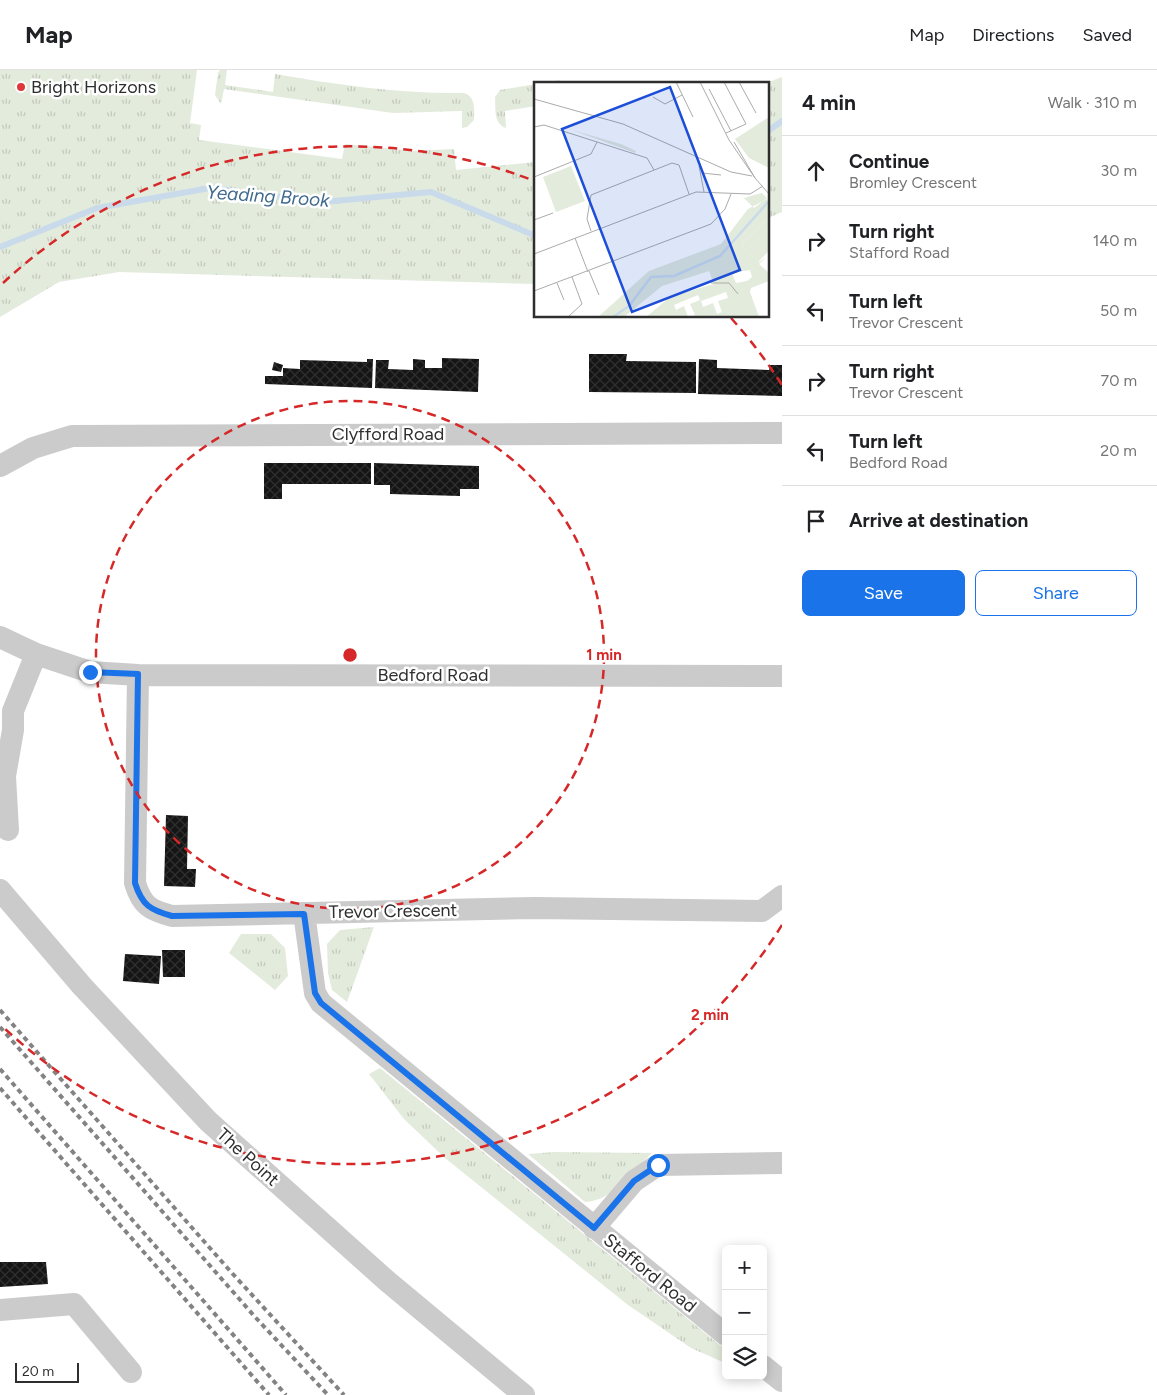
<!DOCTYPE html>
<meta charset="utf-8">
<style>
:root{--surface:#fff;--page:#f6f6f6;--text:#202124;--muted:#757577;--line:#e0e0e0;--accent:#1a73e8}
body{margin:0;font-family:Figtree,sans-serif;background:var(--page);color:var(--text)}
.controls{position:absolute;right:15px;bottom:15px;display:grid;overflow:hidden;border-radius:8px;box-shadow:0 2px 12px #0003}
.controls button{width:45px;height:45px;display:grid;place-items:center;padding:0;border:0;border-bottom:1px solid var(--line);background:var(--surface);color:var(--text);font:25px sans-serif}
.scale{position:absolute;left:15px;bottom:12px;width:64px;box-sizing:border-box;padding-left:5px;border:2px solid #2e2e2e;border-top:0;font-size:14px;line-height:18px;white-space:nowrap;color:#2e2e2e;-webkit-text-stroke:4px #fff;paint-order:stroke}
.stop{position:absolute;width:15px;height:15px;margin:-11px;border:4px solid #1a73e8;border-radius:50%;background:#fff}
.stop.end{background:#1a73e8;border-color:#fff;box-shadow:0 1px 5px #0008}
.list{margin:0;padding:0;list-style:none}
h2{display:flex;justify-content:space-between;align-items:center;height:65px;margin:0;padding:0 20px;font-size:21px}
h2 small{font-size:16px;font-weight:400;color:var(--muted)}
.list li{display:grid;grid-template-columns:32px 1fr auto;gap:15px;align-items:center;box-sizing:border-box;height:70px;padding:0 20px;border-top:1px solid var(--line)}
.list b{display:block;font-size:19px;white-space:nowrap}
.list p{margin:0;font-size:16px;white-space:nowrap;color:var(--muted)}
.list em{font-size:16px;font-style:normal;color:var(--muted)}
.actions{display:flex;gap:10px;padding:15px 20px}
.actions a{flex:1;padding:11px 0;border:1px solid var(--accent);border-radius:8px;text-align:center;font-size:18px;color:var(--accent)}
.actions .main{background:var(--accent);color:#fff}
.icon{flex:none;width:28px;height:28px;fill:none;stroke:currentColor;stroke-width:2;stroke-linecap:round;stroke-linejoin:round}
.map{position:relative;flex:none;width:782px;height:1325px;overflow:hidden}
header{display:flex;align-items:center;gap:30px;box-sizing:border-box;height:70px;padding:0 25px;background:var(--surface);border-bottom:1px solid var(--line)}
header strong{font-size:24px}
nav{display:flex;gap:28px;margin-inline-start:auto;font-size:18px}
main{display:flex}
aside{flex:1;background:var(--surface)}
.map>svg:first-child{display:block}
.grass{fill:url(#grass-tufts)}
.lines{fill:none;stroke-linecap:round;stroke-linejoin:round}
.stream{stroke:#c9dbea;stroke-width:6}
.building{fill:url(#building-cross-hatch)}
.minor{stroke:#cbcbcb;stroke-width:22}
.rail{stroke:#838383;stroke-width:4;stroke-dasharray:5 4;stroke-linecap:butt}
.route{stroke:#1a73e8;stroke-width:6}
.ring{fill:none;stroke:#d62828;stroke-width:2.5;stroke-dasharray:9 6}
.poi-dot{fill:#de363a;stroke:#fff;stroke-width:2}
.labels{text-anchor:middle;dominant-baseline:central;stroke-width:5;stroke-linejoin:round;paint-order:stroke}
.poi-label{font-size:18px;fill:#2e2e2e;stroke:#fff;text-anchor:start}
.street-label{font-size:18px;fill:#2e2e2e;stroke:#fff}
.water-label{font-size:19px;font-style:italic;fill:#3f6a8d;stroke:#fff}
.inset-river{fill:none;stroke:#c9dbea;stroke-width:2.5}
.inset-road{fill:none;stroke:#ababab;stroke-width:1}
.view{fill:#1d4ed8;fill-opacity:0.15;stroke:#1d4ed8;stroke-width:2.5}
.inset-edge{fill:none;stroke:#2e2e2e;stroke-width:2.5}
.centre{fill:#d62828;stroke:#fff;stroke-width:2.5}
.ring-label{font-size:15px;text-anchor:middle;font-weight:bold;fill:#d62828;stroke:#fff;stroke-width:5;stroke-linejoin:round;paint-order:stroke}
</style>
<header>
<strong>Map</strong>
<nav><a>Map</a><a>Directions</a><a>Saved</a></nav>
</header>
<main>
<div class="map">
<svg width="782" height="1325" viewBox="0 0 782 1325">
<defs>
<pattern id="grass-tufts" width="24" height="20" patternUnits="userSpaceOnUse" patternTransform="scale(1.25)"><rect width="24" height="20" fill="#e3ebdc"/><path d="M3 7l-1-3M5 7V3M7 7l1-3M15 17l-1-3M17 17v-4M19 17l1-3" fill="none" stroke="#c3cabd"/></pattern>
<pattern id="building-cross-hatch" width="8" height="8" patternUnits="userSpaceOnUse" patternTransform="scale(1.25)"><rect width="8" height="8" fill="#151515"/><path d="M0 0l8 8M0 8l8-8" fill="none" stroke="#2f2f2f"/></pattern>
</defs>
<rect width="100%" height="100%" fill="#fff"/>
<!-- grass -->
<path class="grass" d="M0,0H197L190,53L201,55L199,70L342,89L345,74L412,81L454,79L456,100L536,92V214L119,202L59,212L0,247Z
M220,0H227L225,15L273,22L275,4C339,15 400,24 464,23C476,27 474,39 474,50L467,57L462,58V41L393,43L224,19L221,34L215,25L218,3Z
M782,7V142L768,148V14H764Z
M560,10L561,14H536V36L505,41L506,58C493,53 496,39 495,27L500,20Z
M374,857L347,932L332,920L328,903L327,874L340,860Z
M241,864H271L285,878L288,906L275,920L229,883Z
M380,998L726,1280L725,1293L691,1278L628,1235L445,1088L404,1049L369,1004Z
M555,1082L652,1083C633,1101 613,1131 585,1132L528,1084Z"/>
<g class="lines">
<!-- stream -->
<path class="stream" d="M768,61L782,51
M0,177L97,138L210,118L323,132L431,122L536,166"/>
</g>
<!-- building -->
<path class="building" d="M589,284H627L626,291L696,292V323L589,322Z
M442,288L479,289L478,322L375,318L376,290H389L388,299L413,300V289L425,290V298H442Z
M367,289H373L372,318L265,314V306H283V298L300,299V290L367,292Z
M699,289L717,290V298L769,300L770,295H782V326L698,324Z
M274,292L283,295L281,302L272,300Z
M264,393H371V414H282V429H264Z
M374,393L479,396V419H460V426L390,424V415H374Z
M166,745L188,746L187,799H196L195,817L164,816Z
M162,880H185V907H163Z
M125,884L161,886L159,914L123,911Z
M0,1192H46L48,1214L0,1217Z"/>
<g class="lines">
<!-- minor -->
<path class="minor" d="M0,396L33,378L72,366L782,363
M0,567L36,584L90,602L138,605L782,606
M138,605L135,813C142,836 150,840 172,846L536,838L762,841L782,826
M8,760L5,706L13,660V641L36,584
M0,820L82,916L208,1051L387,1211L524,1325
M304,843L315,923L321,933L726,1265
M594,1158L634,1111L658,1095L782,1093
M0,1240L74,1234L131,1302
M763,1296L782,1311"/>
<!-- rail -->
<path class="rail" d="M0,940L231,1202L344,1325
M0,957L256,1248L328,1325
M0,999L286,1325
M0,1018L269,1325"/>
</g>
<g class="lines">
<!-- route -->
<path class="route" d="M90,602L138,604L135,813C142,835 150,840 172,846L304,844L315,923L321,933L594,1158L634,1111L658,1095"/>
</g>
<!-- distance rings -->
<g class="ring">
<circle cx="350" cy="585" r="254"/>
<path d="M782 855A509 509 0 0 1 3 957M3 213A509 509 0 0 1 532 110M731 248A509 509 0 0 1 782 315"/>
</g>
<!-- markers -->
<circle class="poi-dot" cx="21" cy="17" r="5"/>
<g class="labels">
<!-- poi labels -->
<g class="poi-label">
<text x="31" y="17">Bright Horizons</text>
</g>
<!-- street labels -->
<g class="street-label">
<text x="388" y="364">Clyfford Road</text>
<text x="433" y="605">Bedford Road</text>
<text transform="translate(393 841) rotate(-1)">Trevor Crescent</text>
<text transform="translate(248 1087) rotate(42)">The Point</text>
<text transform="translate(650 1203) rotate(39)">Stafford Road</text>
</g>
<!-- water labels -->
<g class="water-label">
<text transform="translate(268 126) rotate(4)">Yeading Brook</text>
</g>
</g>
<!-- overview -->
<g transform="translate(534 12)">
<rect width="235" height="235" fill="#fff"/>
<path d="M235,35V86L215,76L201,57ZM38,48L87,62L102,69L101,71ZM37,84L51,119L22,130L9,95ZM228,111L233,116L220,126L210,116ZM233,117L235,135L207,163L225,180L232,175L225,182L235,191V199L217,206L216,210L225,235H157L161,233L156,222L166,218L164,213L140,223L142,228L150,224L154,235H112L136,215L180,202L175,189L128,204L90,235H64L115,189L187,162L214,127ZM216,188L218,195L213,199L202,201L198,191ZM192,210L194,216L184,219L188,230L183,232L179,221L169,225L167,219Z" fill="#e3ebdc" fill-rule="evenodd"/>
<path d="M235,135V169L224,180L207,163Z" fill="#e3ebdc"/>
<path class="inset-river" d="M79,235L95,224L117,195L140,194L186,174L235,119"/>
<path class="inset-road" d="M142,0L159,35M166,0L195,58L221,96M190,0L212,42L192,51M205,0L222,31M175,7L197,49M119,15L131,22L148,13M0,17L89,42L197,90L218,94M0,45L10,43L113,76L120,88M200,60L221,96L235,112M165,84L170,110M168,91L187,93M0,95L57,72L63,60M0,138L19,131M57,149L53,137L57,113L138,81L145,83L155,112M41,156L54,190M0,172L162,110L216,112L229,104M55,189L65,213M23,201L30,218M177,201H195L204,212M0,209L177,142L191,127L197,112M34,235L48,222L38,195"/>
<path class="view" d="M136,5L206,188L98,230L28,47Z"/>
<rect width="235" height="235" class="inset-edge"/>
</g>
<circle cx="350" cy="585" r="8" class="centre"/>
<g class="ring-label">
<text x="604" y="590">1 min</text>
<text x="710" y="950">2 min</text>
</g>
</svg>
<div class="controls">
<button>+</button>
<button>−</button>
<button><svg class="icon" aria-label="layers" viewBox="0 0 24 24"><path d="M12 4l9 5-9 5-9-5zM3 14l9 5 9-5"/></svg></button>
</div>
<div class="scale">20 m</div>
<div class="stop" style="left:658px;top:1095px"></div>
<div class="stop end" style="left:90px;top:602px"></div>
</div>
<aside>
<h2>4 min<small>Walk · 310 m</small></h2>
<ul class="list">
<li><svg class="icon" aria-label="ahead" viewBox="0 0 24 24"><path d="M12 20V5M6 11l6-6 6 6"/></svg><div><b>Continue</b><p>Bromley Crescent</p></div><em>30 m</em></li>
<li><svg class="icon" aria-label="right" viewBox="0 0 24 24"><path d="M7 20v-9h11M14 6l5 5-5 5"/></svg><div><b>Turn right</b><p>Stafford Road</p></div><em>140 m</em></li>
<li><svg class="icon" aria-label="left" viewBox="0 0 24 24"><path d="M17 20v-9H6M10 6l-5 5 5 5"/></svg><div><b>Turn left</b><p>Trevor Crescent</p></div><em>50 m</em></li>
<li><svg class="icon" aria-label="right" viewBox="0 0 24 24"><path d="M7 20v-9h11M14 6l5 5-5 5"/></svg><div><b>Turn right</b><p>Trevor Crescent</p></div><em>70 m</em></li>
<li><svg class="icon" aria-label="left" viewBox="0 0 24 24"><path d="M17 20v-9H6M10 6l-5 5 5 5"/></svg><div><b>Turn left</b><p>Bedford Road</p></div><em>20 m</em></li>
<li><svg class="icon" aria-label="arrive" viewBox="0 0 24 24"><path d="M6 21V4h12l-3 4 3 4H6"/></svg><div><b>Arrive at destination</b></div></li>
</ul>
<div class="actions"><a class="main">Save</a><a>Share</a></div>
</aside>
</main>
